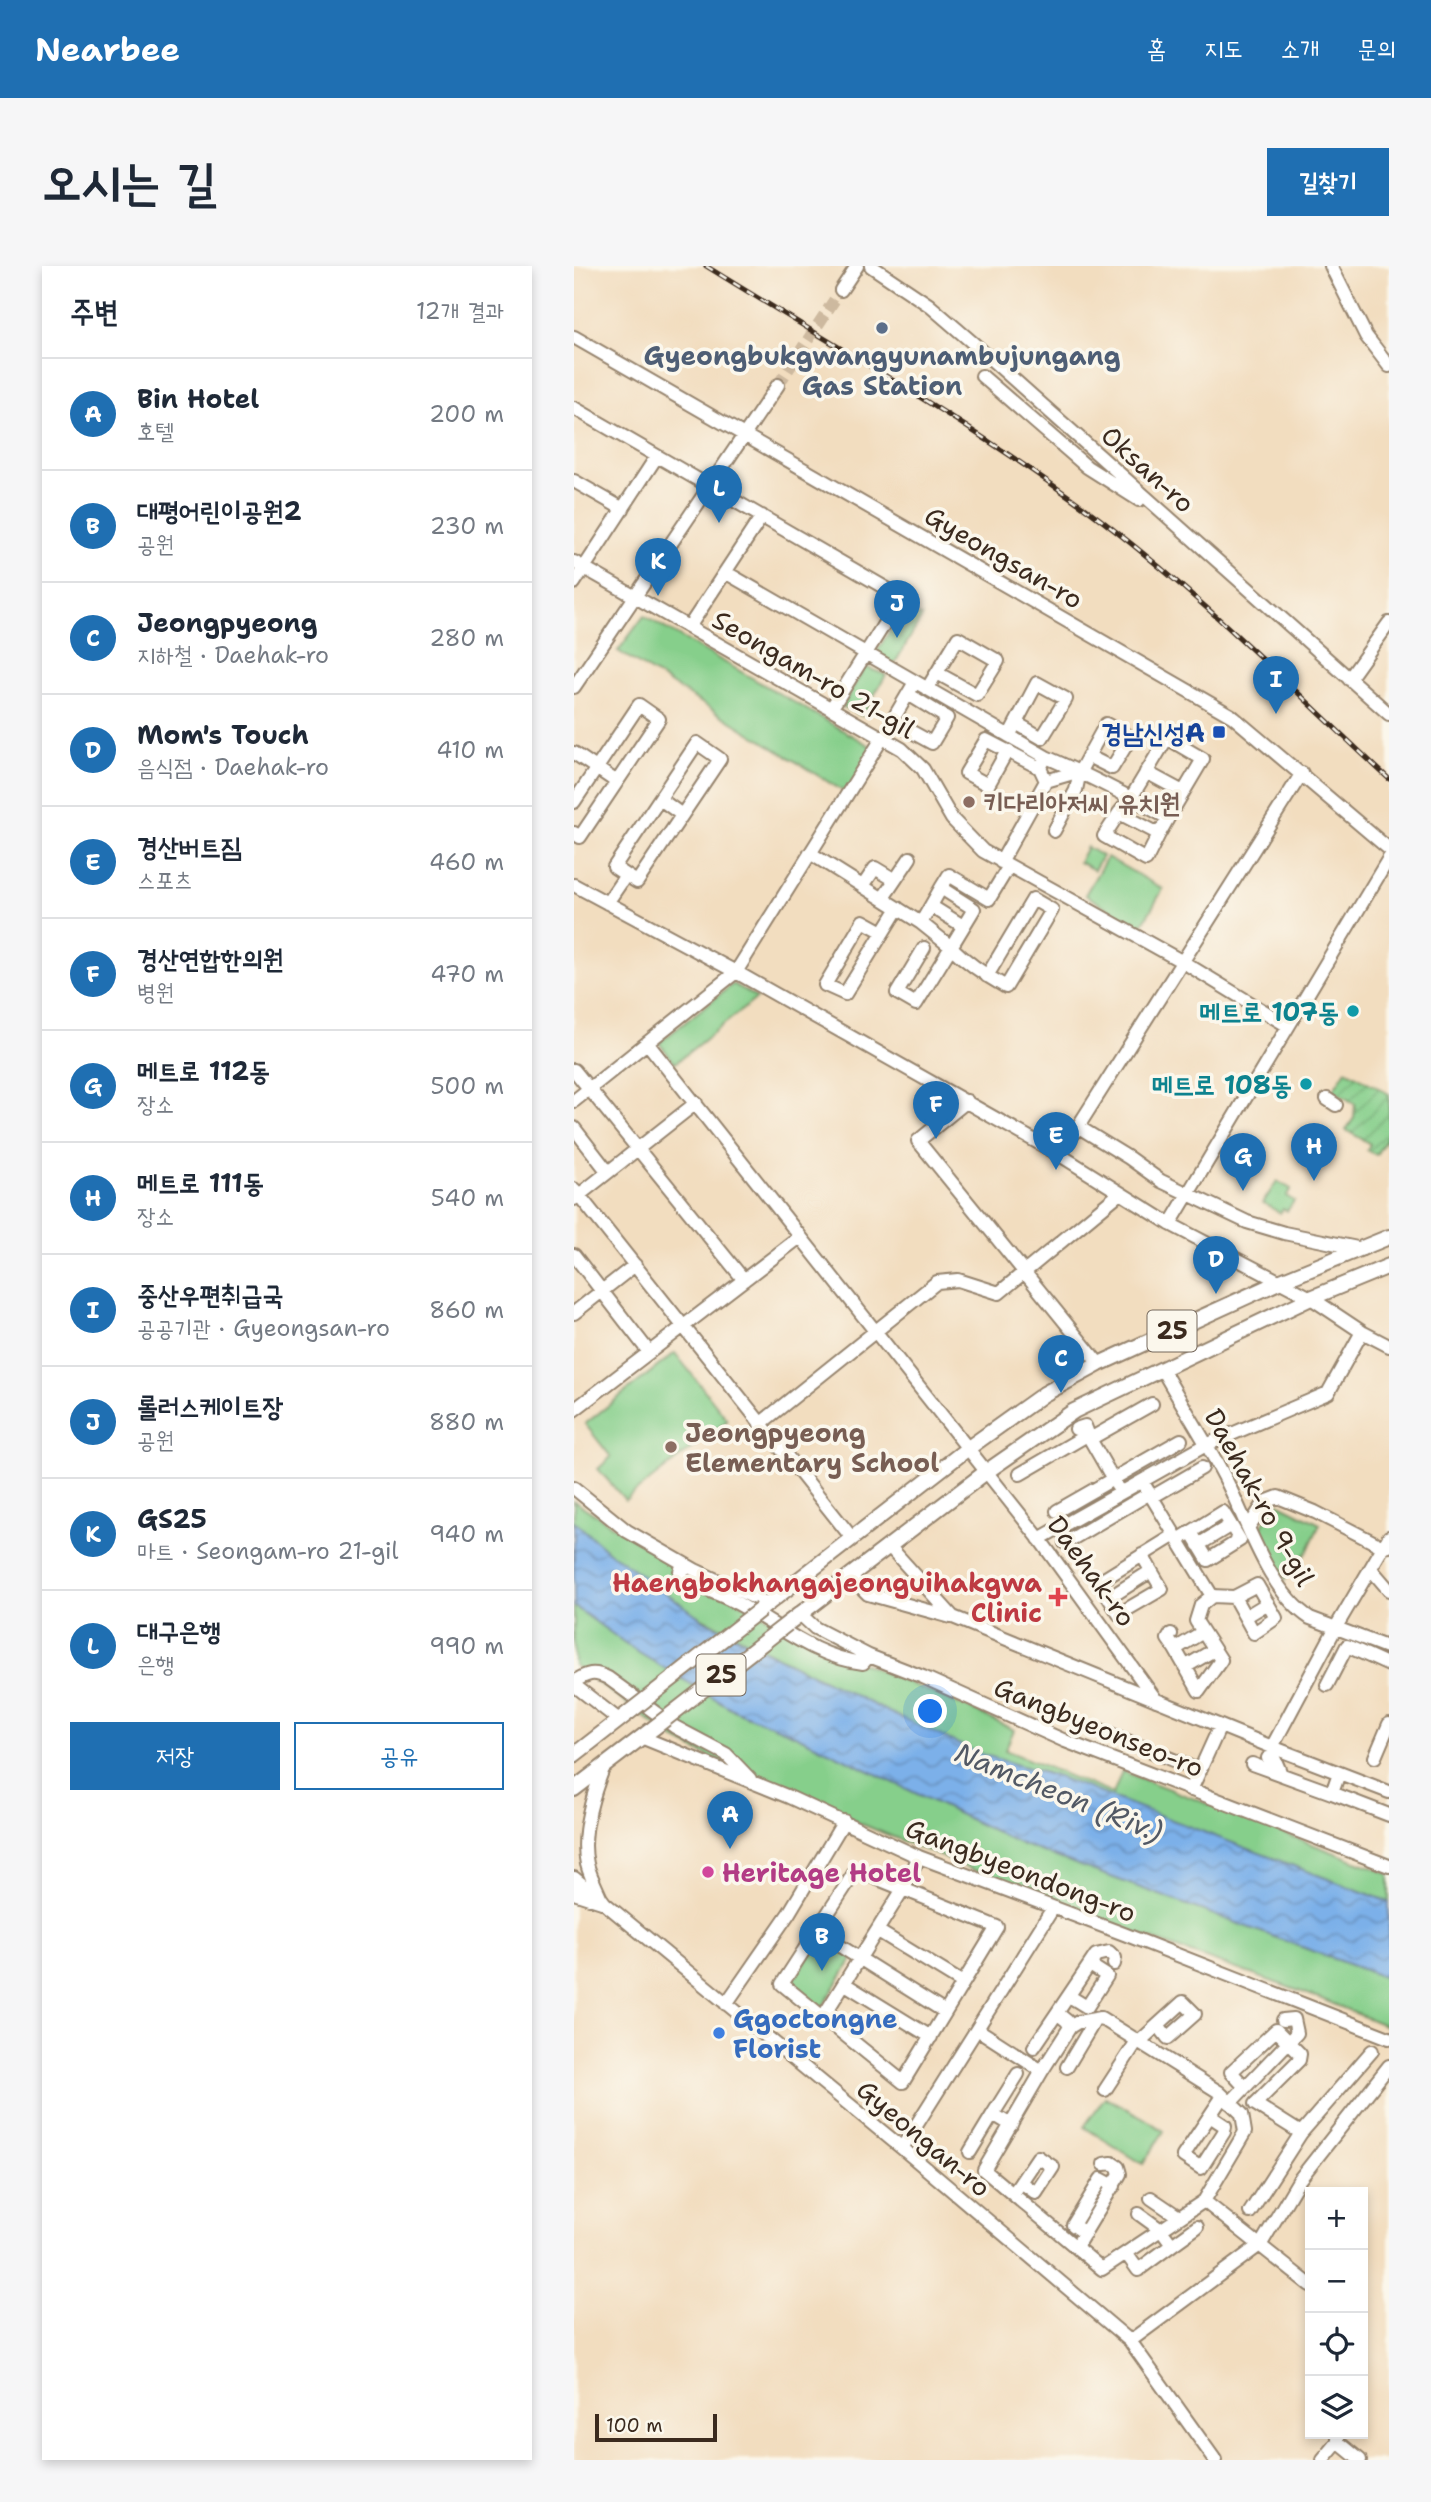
<!DOCTYPE html>
<html lang="ko">
<meta charset="utf-8">
<style>
:root{--surface:#fff;--page:#f6f6f7;--text:#1f2937;--muted:#747a83;--line:#e0e1e3;--accent:#1f6fb2}
body{margin:0;font-family:"Shantell Sans","Poor Story",sans-serif;background:var(--page);color:var(--text)}
.controls{position:absolute;right:21px;bottom:21px;display:grid;overflow:hidden;border-radius:0px;box-shadow:0 4px 10px #0003}
.controls button{width:63px;height:63px;display:grid;place-items:center;padding:0;border:0;border-bottom:2px solid var(--line);background:var(--surface);color:var(--text);font:35px sans-serif}
.scale{position:absolute;left:21px;bottom:18px;width:122px;box-sizing:border-box;padding-left:7px;border:4px solid #3b2a1e;border-top:0;font-size:19px;line-height:24px;white-space:nowrap;color:#3b2a1e;-webkit-text-stroke:5px #fbf7ec;paint-order:stroke}
.you{position:absolute;left:357px;top:1446px;width:24px;height:24px;margin:-18px;border:5px solid #fff;border-radius:50%;background:#1a73e8;box-shadow:0 0 0 10px #1a73e833}
.badge{display:grid;place-items:center;width:46px;height:46px;border-radius:50%;background:var(--accent);color:#fff;font-size:23px;font-weight:700}
.pin{position:absolute;translate:-50% -58px;filter:drop-shadow(0 2px 4px #0008)}
.pin::after{content:'';position:absolute;top:37px;width:24px;height:21px;background:inherit;clip-path:polygon(0 0,100% 0,50% 100%)}
.list{margin:0;padding:0;list-style:none}
h2{display:flex;justify-content:space-between;align-items:center;height:91px;margin:0;padding:0 28px;font-size:30px}
h2 small{font-size:23px;font-weight:400;color:var(--muted)}
.list li{display:grid;grid-template-columns:46px 1fr auto;gap:21px;align-items:center;box-sizing:border-box;height:112px;padding:0 28px;border-top:2px solid var(--line)}
.list b{display:block;font-size:26px;white-space:nowrap}
.list p{margin:0;font-size:23px;white-space:nowrap;color:var(--muted)}
.list em{font-size:23px;font-style:normal;color:var(--muted)}
.actions{display:flex;gap:14px;padding:21px 28px}
.actions a{flex:1;padding:16px 0;border:2px solid var(--accent);border-radius:0px;text-align:center;font-size:24px;color:var(--accent)}
.actions .main{background:var(--accent);color:#fff}
.icon{flex:none;width:38px;height:38px;fill:none;stroke:currentColor;stroke-width:2;stroke-linecap:round;stroke-linejoin:round}
.map{position:relative;flex:none;width:815px;height:2194px;overflow:hidden;border-radius:0px}
header{display:flex;align-items:center;gap:42px;box-sizing:border-box;height:98px;padding:0 35px;background:var(--accent);color:#fff}
header strong{font-size:33px}
nav{display:flex;gap:38px;margin-inline-start:auto;font-size:24px}
.intro{display:flex;align-items:center;justify-content:space-between;box-sizing:border-box;height:168px;padding:0 42px}
h1{margin:0;font-size:49px}
.button{padding:18px 32px;border-radius:0px;background:var(--accent);color:#fff;font-size:24px;font-weight:700}
main{display:flex;gap:42px;padding:0 42px}
aside{flex:1;background:var(--surface);border-radius:0px;box-shadow:0 4px 10px #0003}
.map>svg:first-child{display:block}
.park{fill:#86cf8b;stroke:#607c54;stroke-width:2}
.garden{fill:url(#garden-furrows);stroke:#607c54;stroke-width:2}
.water{fill:url(#water-waves);stroke:#5c6d84;stroke-width:2}
.lines{fill:none;stroke-linecap:round;stroke-linejoin:round}
.minor-tunnel{stroke:#cdb99f;stroke-width:12;stroke-dasharray:12 6;stroke-linecap:butt}
.minor-casing{stroke:#96846e;stroke-width:16}
.major-casing{stroke:#96846e;stroke-width:18}
.minor{stroke:#fff;stroke-width:12}
.major{stroke:#fff;stroke-width:14}
.rail-casing{stroke:#3b2a1e;stroke-width:5}
.rail{stroke:#fbf7ec;stroke-width:2.5;stroke-dasharray:8;stroke-linecap:butt}
.major-bridge-casing{stroke:#96846e;stroke-width:18;stroke-linecap:butt}
.major-bridge{stroke:#fff;stroke-width:14}
.service-dot{fill:#5c6f8a;stroke:#fbf7ec;stroke-width:2.5}
.transit-dot{fill:#1a4fb4;stroke:#fbf7ec;stroke-width:2.5}
.education-dot{fill:#8d6e63;stroke:#fbf7ec;stroke-width:2.5}
.culture-dot{fill:#0f9aa8;stroke:#fbf7ec;stroke-width:2.5}
.health-dot{fill:#e0444e;stroke:#fbf7ec;stroke-width:2.5}
.hotel-dot{fill:#d1479c;stroke:#fbf7ec;stroke-width:2.5}
.shop-dot{fill:#3f7fe0;stroke:#fbf7ec;stroke-width:2.5}
.labels{text-anchor:middle;dominant-baseline:central;stroke-width:7;stroke-linejoin:round;paint-order:stroke}
.shield{fill:#fbf7ec;stroke:#75685c;stroke-width:2}
.shield-label{font-size:24px;font-weight:bold;fill:#3b2a1e}
.service-label{font-size:26px;font-weight:bold;fill:#4e5e75;stroke:#fbf7ec}
.street-label{font-size:26px;fill:#3b2a1e;stroke:#fbf7ec}
.transit-label{font-size:26px;font-weight:bold;fill:#164399;stroke:#fbf7ec;text-anchor:end}
.education-label{font-size:26px;font-weight:bold;fill:#785e54;stroke:#fbf7ec;text-anchor:start}
.culture-label{font-size:26px;font-weight:bold;fill:#0d838f;stroke:#fbf7ec;text-anchor:end}
.health-label{font-size:26px;font-weight:bold;fill:#be3a42;stroke:#fbf7ec;text-anchor:end}
.hotel-label{font-size:26px;font-weight:bold;fill:#b23c85;stroke:#fbf7ec;text-anchor:start}
.shop-label{font-size:26px;font-weight:bold;fill:#366cbe;stroke:#fbf7ec;text-anchor:start}
.water-label{font-size:28px;font-style:italic;fill:#525965;stroke:#fbf7ec}
</style>
<header>
<strong>Nearbee</strong>
<nav><a>홈</a><a>지도</a><a>소개</a><a>문의</a></nav>
</header>
<div class="intro"><h1>오시는 길</h1><a class="button">길찾기</a></div>
<main>
<aside>
<h2>주변<small>12개 결과</small></h2>
<ul class="list">
<li><span class="badge">A</span><div><b>Bin Hotel</b><p>호텔</p></div><em>200 m</em></li>
<li><span class="badge">B</span><div><b>대평어린이공원2</b><p>공원</p></div><em>230 m</em></li>
<li><span class="badge">C</span><div><b>Jeongpyeong</b><p>지하철 · Daehak-ro</p></div><em>280 m</em></li>
<li><span class="badge">D</span><div><b>Mom's Touch</b><p>음식점 · Daehak-ro</p></div><em>410 m</em></li>
<li><span class="badge">E</span><div><b>경산버트짐</b><p>스포츠</p></div><em>460 m</em></li>
<li><span class="badge">F</span><div><b>경산연합한의원</b><p>병원</p></div><em>470 m</em></li>
<li><span class="badge">G</span><div><b>메트로 112동</b><p>장소</p></div><em>500 m</em></li>
<li><span class="badge">H</span><div><b>메트로 111동</b><p>장소</p></div><em>540 m</em></li>
<li><span class="badge">I</span><div><b>중산우편취급국</b><p>공공기관 · Gyeongsan-ro</p></div><em>860 m</em></li>
<li><span class="badge">J</span><div><b>롤러스케이트장</b><p>공원</p></div><em>880 m</em></li>
<li><span class="badge">K</span><div><b>GS25</b><p>마트 · Seongam-ro 21-gil</p></div><em>940 m</em></li>
<li><span class="badge">L</span><div><b>대구은행</b><p>은행</p></div><em>990 m</em></li>
</ul>
<div class="actions"><a class="main">저장</a><a>공유</a></div>
</aside>
<div class="map">
<svg width="815" height="2194" viewBox="0 0 815 2194">
<defs>
<pattern id="garden-furrows" width="10" height="10" patternUnits="userSpaceOnUse" patternTransform="scale(1.75)"><rect width="10" height="10" fill="#86cf8b"/><path d="M-1 1l2-2M0 10L10 0M9 11l2-2" fill="none" stroke="#6fa871"/></pattern>
<pattern id="water-waves" width="16" height="10" patternUnits="userSpaceOnUse" patternTransform="scale(1.75)"><rect width="16" height="10" fill="#7cb0e9"/><path d="M0 5q4-4 8 0t8 0" fill="none" stroke="#678fbc"/></pattern>
</defs>
<rect width="100%" height="100%" fill="#fbf7ec"/>
<filter id="ink" filterUnits="userSpaceOnUse"><feTurbulence type="fractalNoise" baseFrequency=".0143" numOctaves="2"/><feDisplacementMap in="SourceGraphic" scale="14" xChannelSelector="R" yChannelSelector="G"/><feConvolveMatrix kernelMatrix="1 2 1 2 8 2 1 2 1" color-interpolation-filters="sRGB"/></filter>
<filter id="wash" filterUnits="userSpaceOnUse"><feTurbulence type="fractalNoise" baseFrequency=".00686" numOctaves="4" result="noise"/><feDisplacementMap in="SourceGraphic" scale="28" xChannelSelector="R" yChannelSelector="G"/><feGaussianBlur stdDeviation="1.57" result="paint"/><feColorMatrix in="noise" values="0 0 0 0 0 0 0 0 0 0 0 0 0 0 0 0 0 1.4 0 .05"/><feComposite in="paint" operator="in"/></filter>
<g filter="url(#wash)">
<rect width="100%" height="100%" fill="#f2ddbf"/>
<!-- park -->
<path class="park" d="M330,342L348,351L318,402L298,393Z
M70,350L305,485L277,530L44,385Z
M291,401L312,409L288,450L268,441Z
M513,581L528,590L520,604L505,596Z
M533,591L589,623L567,661L511,629Z
M159,718L183,732L101,797L85,777Z
M703,915L717,923L712,930L720,935L713,945L709,943L706,947L689,937Z
M101,1087L154,1154L51,1234L24,1203L37,1191L11,1158Z
M0,1235L124,1314L245,1379L399,1444L440,1464L431,1484L539,1528L548,1505L800,1602L815,1608V1636L469,1506L404,1488L313,1446L122,1349L24,1278L0,1256Z
M702,1236L746,1258L734,1284L711,1314L687,1261Z
M0,1340L62,1385L162,1445L215,1466L447,1578L815,1713V1761L745,1732L563,1668L402,1605L273,1552L150,1498L100,1473L0,1399Z
M248,1669L279,1692L247,1743L216,1718Z
M531,1831L570,1852L590,1865L569,1898L510,1861Z"/>
<!-- garden -->
<path class="garden" d="M772,804L815,828V868L802,889L793,884L796,878L772,864L780,852L781,838L759,824Z"/>
<!-- water -->
<path class="water" d="M0,1255L30,1282L131,1355L308,1443L404,1487L487,1512L815,1636V1713L447,1578L215,1466L162,1445L62,1385L0,1340Z"/>
</g>
<g filter="url(#ink)">
<g class="lines">
<!-- minor-tunnel -->
<path class="minor-tunnel" d="M204,119L267,24"/>
<defs>
<path id="minor" d="M297,0L355,39L399,77L815,448
M757,0L792,70L815,100
M267,24L283,0
M0,71L658,450L815,583
M408,110L513,201L565,234
M0,142L327,331L257,443
M0,215L49,243
M0,296L328,483L349,503L378,553L409,585L609,696L714,760
M151,306L472,491
M0,317L83,190
M115,361L188,250
M775,413L815,357
M0,421L204,119
M353,423L384,372L424,395L403,429L363,407
M334,428L373,452L358,477L318,455L341,416
M435,470L463,417L492,433L468,472L442,457
M433,485L414,519L392,507L412,474L466,502
M0,487L43,516
M572,506L609,526
M472,515L466,502L472,491C514,509 554,530 594,552L629,493L593,472L557,532L545,547L585,568L594,552
M86,533L108,549
M0,536L65,439L85,453L6,571L0,567
M545,547L530,570L572,594L585,568
M480,565L502,524L506,505
M236,587L347,657L377,681L400,643L367,622L347,657
M427,596L472,515L506,505L532,458L557,471L538,502L514,490
M0,619L162,706L309,471
M289,620L301,602L321,614
M367,622L375,609L415,633L435,600
M309,632L336,592
M33,637L52,609L63,616L146,493L123,477L40,601L52,609
M357,640L389,660
M309,666L289,655L251,719L271,728L324,642
M350,682L323,727L342,738L377,681C394,698 411,709 432,721L478,644L459,633L413,710
M74,778L464,1271L582,1434
M0,804L170,1014
M753,833L762,839
M0,835L162,706L486,889L596,958L737,1032L788,1066L815,1080
M393,835L344,875L525,1098
M503,860L555,892L587,915L673,956L710,967L788,983
M0,862L34,906
M486,889L728,507
M0,923L278,1272
M0,933L122,837
M596,958L815,592
M0,989L75,1086
M0,1047L61,999
M588,1103C608,1139 631,1174 650,1210C673,1254 694,1325 736,1352L815,1382
M0,1144L226,971
M186,1158L363,1016L384,1014L425,1027L546,927
M502,1163L511,1160L516,1173
M446,1208L513,1169L516,1173
M568,1215L638,1330
M543,1220L516,1173L578,1138
M0,1222L53,1265L121,1304L194,1338
M578,1231L628,1202
M483,1245L607,1174
M674,1262L691,1236L704,1231L741,1246L809,1281L815,1280
M465,1273L632,1179L754,1127L788,1066
M604,1274L649,1246L666,1274L634,1294L617,1266
M491,1277L576,1227
M624,1279L657,1259
M315,1280L379,1351L698,1481L815,1526
M568,1289L588,1323L545,1348L525,1316L601,1269
M109,1297L106,1306L110,1313C124,1321 140,1326 155,1333C200,1355 238,1391 289,1397L295,1390
M797,1303L815,1324
M276,1310L294,1328L377,1351
M535,1332L577,1305
M226,1348L241,1362L295,1390L349,1411L491,1475L815,1600
M671,1351L694,1337
M629,1366L601,1383L625,1425L647,1394L622,1355L627,1339L638,1330L660,1331L683,1319L702,1352L680,1367L660,1331
M597,1368L594,1373L601,1383
M611,1401L640,1384
M0,1416C13,1407 20,1405 34,1412L101,1461L152,1488L176,1513
M0,1419L45,1454
M753,1419L773,1380L815,1399
M524,1463L626,1505
M67,1471L215,1531L345,1591L550,1668L815,1772
M698,1481L762,1361L815,1271
M801,1491L815,1458
M694,1492L701,1494L707,1508
M678,1498L758,1527L765,1507
M617,1524L646,1460
M758,1527L815,1549
M282,1604L423,1661L329,1816L208,1718Z
M0,1612L328,1882L556,2075L641,2194
M28,1635C23,1623 16,1610 13,1598C6,1568 19,1528 30,1500
M242,1665L371,1746
M304,1665L389,1717
M271,1718L357,1771
M495,1730L513,1741L533,1710L516,1699
M152,1738L215,1647L270,1555
M249,1751L329,1623L345,1591
M496,1761L493,1755L483,1747L522,1689L535,1686L541,1692L540,1698
M403,1763L468,1805L410,1904L528,2003L630,1935L671,1866L668,1848L645,1826L527,1752L504,1756L496,1761L468,1805
M565,1776L609,1736L621,1748L594,1772L584,1759
M460,1781L483,1747
M493,1801L518,1759V1754
M670,1820L657,1806L702,1764L726,1788L725,1794L681,1838L727,1867L676,1946
M531,1824L563,1775
M656,1837L723,1767L720,1753L709,1754
M419,1848L444,1808
M636,1850L651,1860L650,1866L627,1902L609,1890L649,1830
M727,1867L798,1785
M328,1882L479,1642
M396,1886L419,1848L437,1859
M439,1928L464,1891L479,1901L462,1927L447,1916
M577,1932L605,1951
M630,1935L736,2019
M511,1967L499,1959L527,1913L540,1920
M598,1979L623,1961
M502,1981L546,1908L544,1901L538,1897L530,1898
M552,1987L564,2004L598,1979L587,1964L565,1948
M556,2075L687,1978L725,1914L815,1800
M764,2176L786,2194
M749,2194L764,2176V2168"/>
<path id="major" d="M187,1343L393,1183L470,1128L525,1098L707,1015L815,971
M213,1358L412,1206L500,1145L737,1032L815,1000
M0,1489L58,1444
M0,1523L81,1461
M0,1626L28,1635"/>
</defs>
<!-- minor casing -->
<use href="#minor" class="minor-casing"/>
<!-- major casing -->
<use href="#major" class="major-casing"/>
<!-- minor -->
<use href="#minor" class="minor"/>
<!-- major -->
<use href="#major" class="major"/>
<defs>
<path id="rail" d="M132,0C261,80 393,155 515,245C623,325 717,422 815,513"/>
</defs>
<!-- rail casing -->
<use href="#rail" class="rail-casing"/>
<!-- rail -->
<use href="#rail" class="rail"/>
<defs>
<path id="major-bridge" d="M58,1444L187,1343
M81,1461L213,1358"/>
</defs>
<!-- major-bridge casing -->
<use href="#major-bridge" class="major-bridge-casing"/>
<!-- major-bridge -->
<use href="#major-bridge" class="major-bridge"/>
</g>
</g>
<!-- markers -->
<circle class="service-dot" cx="308" cy="62" r="7"/>
<rect class="transit-dot" x="638" y="459" width="14" height="14" rx="3.5"/>
<g class="education-dot">
<circle cx="395" cy="536" r="7"/>
<circle cx="97" cy="1181" r="7"/>
</g>
<g class="culture-dot">
<circle cx="779" cy="745" r="7"/>
<circle cx="732" cy="818" r="7"/>
</g>
<path class="health-dot" d="M480.5 1320.5h7v7h7v7h-7v7h-7v-7h-7v-7h7z"/>
<circle class="hotel-dot" cx="134" cy="1606" r="7"/>
<circle class="shop-dot" cx="145" cy="1767" r="7"/>
<g class="labels">
<!-- shield labels -->
<g class="shield">
<rect x="573.5" y="1044.5" width="49" height="41" rx="5"/>
<rect x="122.5" y="1388.5" width="49" height="41" rx="5"/>
</g>
<g class="shield-label">
<text x="598" y="1065">25</text>
<text x="147" y="1409">25</text>
</g>
<!-- service labels -->
<g class="service-label">
<text x="308" y="89">Gyeongbukgwangyunambujungang<tspan x="308" dy="30">Gas Station</tspan></text>
</g>
<!-- street labels -->
<g class="street-label">
<text transform="translate(574 203) rotate(42)">Oksan-ro</text>
<text transform="translate(430 291) rotate(30)">Gyeongsan-ro</text>
<text transform="translate(240 408) rotate(30)">Seongam-ro 21-gil</text>
<text transform="translate(686 1231) rotate(61)">Daehak-ro 9-gil</text>
<text transform="translate(518 1305) rotate(54)">Daehak-ro</text>
<text transform="translate(525 1461) rotate(22)">Gangbyeonseo-ro</text>
<text transform="translate(447 1604) rotate(21)">Gangbyeondong-ro</text>
<text transform="translate(350 1872) rotate(40)">Gyeongan-ro</text>
</g>
<!-- transit labels -->
<g class="transit-label">
<text x="631" y="466">경남신성A</text>
</g>
<!-- education labels -->
<g class="education-label">
<text x="409" y="536">키다리아저씨 유치원</text>
<text x="111" y="1166">Jeongpyeong<tspan x="111" dy="30">Elementary School</tspan></text>
</g>
<!-- culture labels -->
<g class="culture-label">
<text x="765" y="745">메트로 107동</text>
<text x="718" y="818">메트로 108동</text>
</g>
<!-- health labels -->
<g class="health-label">
<text x="468" y="1316">Haengbokhangajeonguihakgwa<tspan x="468" dy="30">Clinic</tspan></text>
</g>
<!-- hotel labels -->
<g class="hotel-label">
<text x="148" y="1606">Heritage Hotel</text>
</g>
<!-- shop labels -->
<g class="shop-label">
<text x="159" y="1752">Ggoctongne<tspan x="159" dy="30">Florist</tspan></text>
</g>
<!-- water labels -->
<g class="water-label">
<text transform="translate(485 1526) rotate(22)">Namcheon (Riv.)</text>
</g>
</g>
</svg>
<div class="controls">
<button>+</button>
<button>−</button>
<button><svg class="icon" aria-label="locate" viewBox="0 0 24 24"><circle cx="12" cy="12" r="6"/><path d="M12 2v4M12 18v4M2 12h4M18 12h4"/></svg></button>
<button><svg class="icon" aria-label="layers" viewBox="0 0 24 24"><path d="M12 4l9 5-9 5-9-5zM3 14l9 5 9-5"/></svg></button>
</div>
<div class="scale">100 m</div>
<div class="you"></div>
<div class="pin badge" style="left:156px;top:1583px">A</div>
<div class="pin badge" style="left:248px;top:1705px">B</div>
<div class="pin badge" style="left:487px;top:1127px">C</div>
<div class="pin badge" style="left:642px;top:1028px">D</div>
<div class="pin badge" style="left:482px;top:904px">E</div>
<div class="pin badge" style="left:362px;top:873px">F</div>
<div class="pin badge" style="left:669px;top:925px">G</div>
<div class="pin badge" style="left:740px;top:915px">H</div>
<div class="pin badge" style="left:702px;top:448px">I</div>
<div class="pin badge" style="left:323px;top:372px">J</div>
<div class="pin badge" style="left:84px;top:330px">K</div>
<div class="pin badge" style="left:145px;top:257px">L</div>
</div>
</main>
